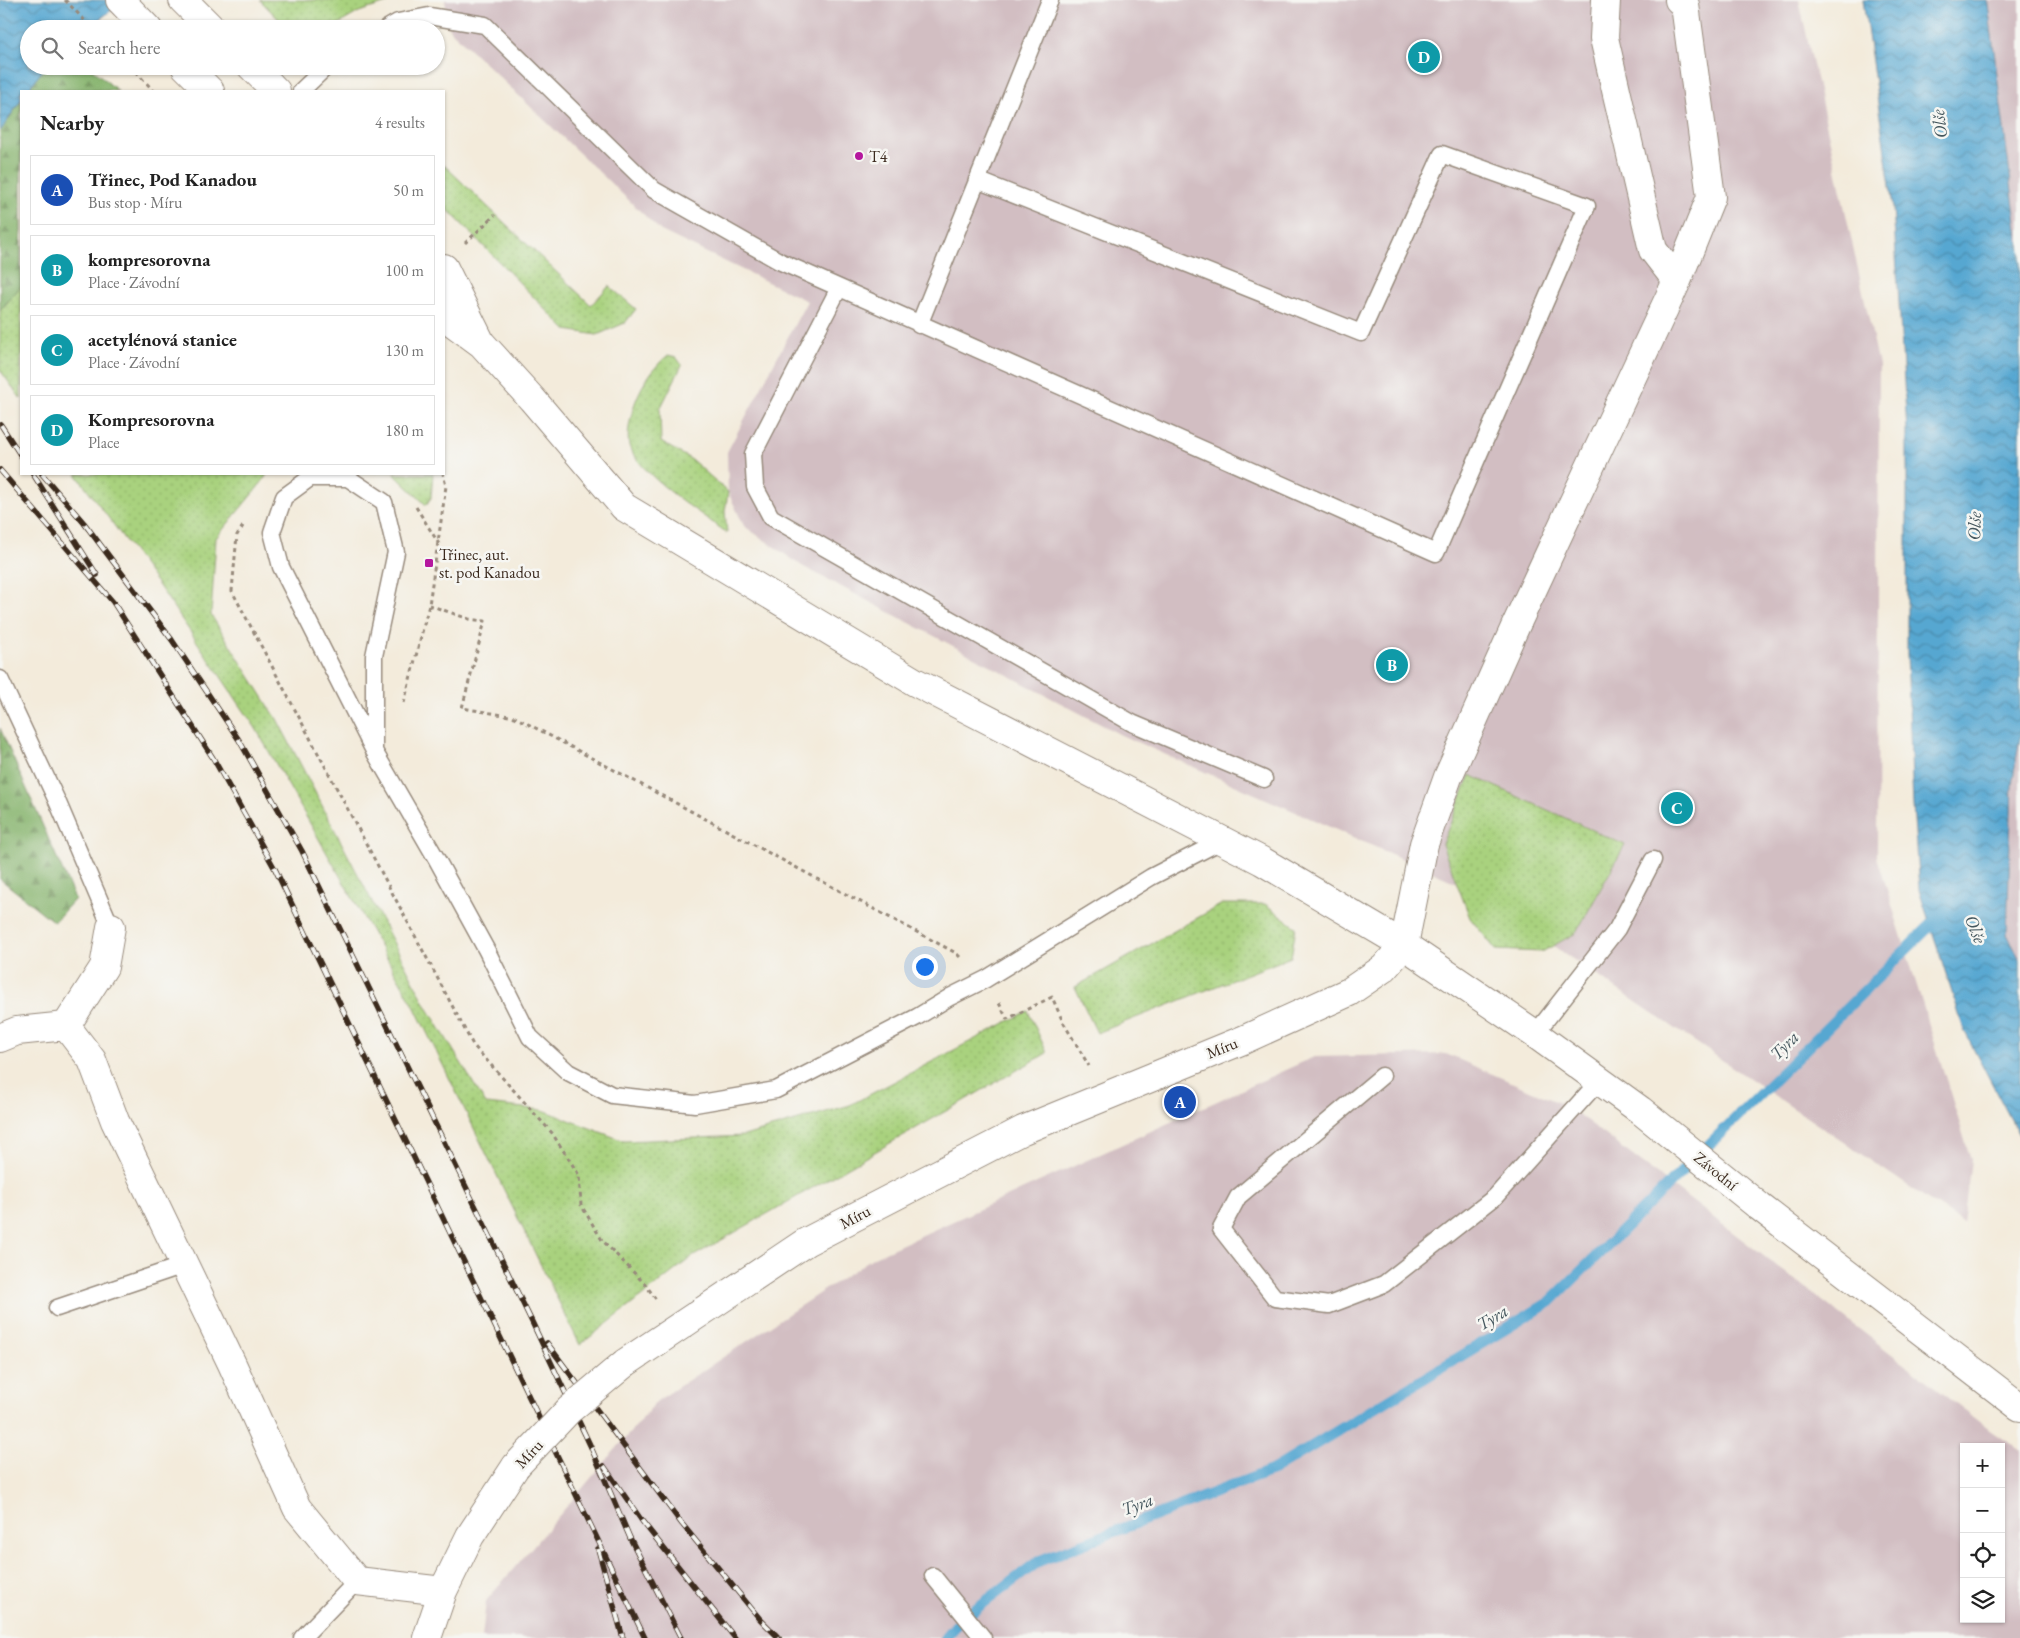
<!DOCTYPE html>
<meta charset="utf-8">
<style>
:root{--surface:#fff;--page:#f6f6f6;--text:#222;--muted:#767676;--line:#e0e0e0;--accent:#0f766e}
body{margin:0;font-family:"EB Garamond",serif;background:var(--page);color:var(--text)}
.controls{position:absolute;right:15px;bottom:15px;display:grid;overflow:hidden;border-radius:0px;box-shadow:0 1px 4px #0004}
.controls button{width:45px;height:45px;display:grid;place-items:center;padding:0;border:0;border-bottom:1px solid var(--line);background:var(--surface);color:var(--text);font:25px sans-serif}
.you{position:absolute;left:924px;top:966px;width:18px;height:18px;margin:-12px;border:4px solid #fff;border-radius:50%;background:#1a73e8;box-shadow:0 0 0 8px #1a73e833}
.badge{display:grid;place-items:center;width:32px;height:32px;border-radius:50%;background:var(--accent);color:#fff;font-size:16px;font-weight:700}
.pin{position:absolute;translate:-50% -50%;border:2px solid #fff;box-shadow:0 1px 5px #0006}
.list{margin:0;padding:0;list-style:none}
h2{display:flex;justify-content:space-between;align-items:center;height:65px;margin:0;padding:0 20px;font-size:21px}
h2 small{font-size:16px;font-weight:400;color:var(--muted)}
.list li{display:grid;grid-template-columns:32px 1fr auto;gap:15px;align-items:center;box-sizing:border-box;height:70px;margin:0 10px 10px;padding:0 10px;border:1px solid var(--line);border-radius:0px}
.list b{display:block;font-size:19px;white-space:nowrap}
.list p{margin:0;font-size:16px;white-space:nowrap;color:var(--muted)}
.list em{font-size:16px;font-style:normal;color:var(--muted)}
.icon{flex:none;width:28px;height:28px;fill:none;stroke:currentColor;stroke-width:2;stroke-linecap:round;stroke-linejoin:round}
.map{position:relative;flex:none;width:2020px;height:1638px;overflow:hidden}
.search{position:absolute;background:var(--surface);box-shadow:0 1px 4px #0004;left:20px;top:20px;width:425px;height:55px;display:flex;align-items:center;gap:12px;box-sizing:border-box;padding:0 18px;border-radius:28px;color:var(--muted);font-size:19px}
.panel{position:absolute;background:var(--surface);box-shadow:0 1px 4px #0004;left:20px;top:90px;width:425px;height:385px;border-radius:0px}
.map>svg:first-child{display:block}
.industrial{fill:#d2bec2;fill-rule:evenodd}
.grass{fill:url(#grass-dots);stroke:#727e4e}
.forest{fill:url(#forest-firs);stroke:#606f46}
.water{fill:url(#water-waves);stroke:#486878}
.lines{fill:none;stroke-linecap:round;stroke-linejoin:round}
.stream{stroke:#56a7d1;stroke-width:11}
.service-casing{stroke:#978a7c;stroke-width:19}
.minor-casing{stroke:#978a7c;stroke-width:30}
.tertiary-casing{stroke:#978a7c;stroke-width:30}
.path{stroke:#978a7c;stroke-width:3;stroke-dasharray:4 4;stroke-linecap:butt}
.service{stroke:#fff;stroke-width:16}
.minor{stroke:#fff;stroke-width:28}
.tertiary{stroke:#fff;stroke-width:28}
.rail-casing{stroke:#3b2a1e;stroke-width:5.5}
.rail{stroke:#f6f6f2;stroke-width:4;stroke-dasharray:11;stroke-linecap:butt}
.minor-bridge-casing{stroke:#978a7c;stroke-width:30;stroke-linecap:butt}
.minor-bridge{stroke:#fff;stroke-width:28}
.poi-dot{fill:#b5179e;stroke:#f6f6f2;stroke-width:2}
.labels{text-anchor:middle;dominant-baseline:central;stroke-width:5;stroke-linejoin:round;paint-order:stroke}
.poi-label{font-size:16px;fill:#3b2a1e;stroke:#f6f6f2;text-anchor:start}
.street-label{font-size:16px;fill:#3b2a1e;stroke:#f6f6f2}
.water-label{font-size:18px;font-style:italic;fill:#44565d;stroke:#f6f6f2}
</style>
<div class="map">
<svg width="2020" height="1638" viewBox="0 0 2020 1638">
<defs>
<pattern id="grass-dots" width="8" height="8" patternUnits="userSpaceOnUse" patternTransform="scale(1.25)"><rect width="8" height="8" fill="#a9d27e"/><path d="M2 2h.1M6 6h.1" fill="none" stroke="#92b46c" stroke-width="1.8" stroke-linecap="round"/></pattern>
<pattern id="forest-firs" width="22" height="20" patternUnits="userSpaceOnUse" patternTransform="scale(1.25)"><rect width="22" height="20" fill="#86b46d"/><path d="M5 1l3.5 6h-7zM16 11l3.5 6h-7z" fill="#6f9359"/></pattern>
<pattern id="water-waves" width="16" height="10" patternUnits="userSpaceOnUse" patternTransform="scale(1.25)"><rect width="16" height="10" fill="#56a7d1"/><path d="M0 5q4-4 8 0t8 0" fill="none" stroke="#4888a9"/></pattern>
</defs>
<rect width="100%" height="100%" fill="#f6f6f2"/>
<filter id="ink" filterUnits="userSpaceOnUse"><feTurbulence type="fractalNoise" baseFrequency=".02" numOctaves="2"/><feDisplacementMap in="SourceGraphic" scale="10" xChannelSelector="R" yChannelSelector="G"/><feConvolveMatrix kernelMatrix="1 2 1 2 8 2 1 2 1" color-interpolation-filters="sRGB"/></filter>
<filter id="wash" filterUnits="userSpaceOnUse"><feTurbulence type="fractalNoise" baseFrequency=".0096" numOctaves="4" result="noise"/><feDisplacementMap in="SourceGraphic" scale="20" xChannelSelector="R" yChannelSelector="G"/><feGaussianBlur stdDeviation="1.12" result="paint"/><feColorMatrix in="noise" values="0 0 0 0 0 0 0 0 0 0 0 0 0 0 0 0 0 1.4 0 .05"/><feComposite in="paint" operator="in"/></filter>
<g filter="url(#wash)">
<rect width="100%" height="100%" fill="#f3ebdb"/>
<!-- industrial -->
<path class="industrial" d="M445,0H1799L1879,365L1877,857L1971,1160L1963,1223L1466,887L1121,735L802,566L744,526L728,492L727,452L807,301L661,231L449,29Z
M1987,0H2020V253L1988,4Z
M2020,737V960L2007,934L2012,785Z
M1446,1054L1569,1107L1991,1430L2020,1450V1638H482L486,1601L657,1401L874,1257L1314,1057ZM1964,1447H2001V1619H1964Z"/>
<!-- grass -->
<path class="grass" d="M260,0H396L359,12L330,29H288Z
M444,165L591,305L609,286L636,309L625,323L597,335L566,330L444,206Z
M21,286V399L0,370V311Z
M668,355L676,357L682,365L660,409L661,442L692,460L728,492L725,511L727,533C699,512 649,481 631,451C625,439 630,421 633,409C639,389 651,369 668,355Z
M76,474H267L263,481L216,538L211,615L277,719L427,1007L486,1104L543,1110L624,1141L744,1136L850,1105L1028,1011L1047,1053L692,1257L580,1345L413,1004L255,727L159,586Z
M394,474H433L431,498L426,505Z
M1470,775L1625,845L1576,933L1542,952L1496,950L1470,918L1442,844Z
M1222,904H1265L1296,927L1291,957L1097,1033L1075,987Z"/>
<!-- forest -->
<path class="forest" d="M46,66H89L118,91H27Z
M21,100V286L0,311V132Z
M0,728L75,899L54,922L0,879Z"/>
<!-- water -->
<path class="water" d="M0,0H125L87,29H29V66H46L27,91H21V100L0,132Z
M1863,0H1987L1988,4L2020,253V737L2012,785L2007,934L2020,960V1137L1964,1030L1919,890L1913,805L1907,654V431L1893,207Z"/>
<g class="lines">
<!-- stream -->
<path class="stream" d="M945,1638L961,1620L1039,1561L1273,1470L1550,1302L1942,914"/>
</g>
</g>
<g filter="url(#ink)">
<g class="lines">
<defs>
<path id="service" d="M386,29L398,22L429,16L485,25L654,190L779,261L1436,553L1587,206L1442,154L1361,333L977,180
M301,91L327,66
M839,288L753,454L755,487L771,517L1132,723L1264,779
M919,325L1050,0
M0,679L58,803L111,927
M374,751V656L396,552L384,502L348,478H310L284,497L272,532L281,567L374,751L436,858L487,951L530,1037L568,1072L612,1095L695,1104L776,1090L917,1017L950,997L986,979L1151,877L1221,841
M1535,1034L1617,929L1653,860
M1382,1076L1238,1197L1221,1229L1275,1298L1329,1305L1384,1284L1495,1197L1599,1081
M57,1308L184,1265
M933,1576L983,1638
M302,1638L357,1581"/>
<path id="minor" d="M120,0L148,29
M183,0L212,29
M1606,0L1604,38L1653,250L1677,281
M185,66L210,91
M251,66L270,85
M66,1026L104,967L111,927
M0,1038L17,1031L66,1026L92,1060L115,1121L232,1364L297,1508L357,1581L443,1591
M625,1363L806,1242L1023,1130L1243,1040L1349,992L1384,968L1404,945L1424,844L1448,777L1516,625L1677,281L1711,197L1685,5L1679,0
M427,1638L443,1591L470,1536L516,1466"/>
<path id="tertiary" d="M270,85L276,91
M444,268L479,339
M444,316L482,344L532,399L624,507L915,682L1262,861L1404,945L1535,1034L1640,1110L1760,1207L2020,1407"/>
</defs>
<!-- service casing -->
<use href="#service" class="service-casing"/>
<!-- minor casing -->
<use href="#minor" class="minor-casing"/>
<!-- tertiary casing -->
<use href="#tertiary" class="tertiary-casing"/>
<!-- path -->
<path class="path" d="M65,0L93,29
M130,66L154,91
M465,243L495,215
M416,507L439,544
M243,526L237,535L232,591L473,1045L552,1133L579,1175L581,1205L602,1240L645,1284L658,1302
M429,605L469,619L485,621L462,708L515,717L956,953L962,959
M404,703L429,605L446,486L443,474
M999,1003L1007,1019L1052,997L1063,1022L1089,1066"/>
<!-- service -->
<use href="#service" class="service"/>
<!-- minor -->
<use href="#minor" class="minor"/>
<!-- tertiary -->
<use href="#tertiary" class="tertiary"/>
<defs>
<path id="rail" d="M1,425L21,456
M0,470L113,602L213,758L275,869L645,1638
M33,474L97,575
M42,474L84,523L172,640L239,740L302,851L532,1322L590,1445L630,1538L681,1638
M547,1343L682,1524L760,1619L779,1638
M604,1466L642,1521L735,1638
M598,1549L623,1638"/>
</defs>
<!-- rail casing -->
<use href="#rail" class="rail-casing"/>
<!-- rail -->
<use href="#rail" class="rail"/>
<defs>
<path id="minor-bridge" d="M516,1466L569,1410L625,1363"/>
</defs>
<!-- minor-bridge casing -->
<use href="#minor-bridge" class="minor-bridge-casing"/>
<!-- minor-bridge -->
<use href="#minor-bridge" class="minor-bridge"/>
</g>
</g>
<!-- markers -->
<g class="poi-dot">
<circle cx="859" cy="156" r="5"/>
<rect x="424" y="558" width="10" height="10" rx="2.5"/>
</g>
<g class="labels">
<!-- poi labels -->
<g class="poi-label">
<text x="869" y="156">T4</text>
<text x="439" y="554">Třinec, aut.<tspan x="439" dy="18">st. pod Kanadou</tspan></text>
</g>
<!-- street labels -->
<g class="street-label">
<text transform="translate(1222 1048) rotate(-22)">Míru</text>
<text transform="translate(1716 1171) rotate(39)">Závodní</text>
<text transform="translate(855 1217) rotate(-28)">Míru</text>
<text transform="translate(529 1454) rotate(-48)">Míru</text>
</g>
<!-- water labels -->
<g class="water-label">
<text transform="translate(1939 124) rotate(-97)">Olše</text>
<text transform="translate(1974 526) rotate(-88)">Olše</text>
<text transform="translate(1976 929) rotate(69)">Olše</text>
<text transform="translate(1784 1045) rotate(-45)">Tyra</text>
<text transform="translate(1492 1317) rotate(-31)">Tyra</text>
<text transform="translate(1137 1504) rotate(-21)">Tyra</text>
</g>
</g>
</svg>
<div class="controls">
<button>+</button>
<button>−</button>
<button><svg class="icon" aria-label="locate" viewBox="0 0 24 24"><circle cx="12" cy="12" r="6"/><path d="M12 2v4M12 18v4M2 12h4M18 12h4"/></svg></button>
<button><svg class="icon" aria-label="layers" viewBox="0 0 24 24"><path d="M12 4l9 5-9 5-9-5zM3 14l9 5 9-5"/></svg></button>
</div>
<div class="you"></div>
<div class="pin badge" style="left:1180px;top:1102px;background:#1a4fb4">A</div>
<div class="pin badge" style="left:1392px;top:665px;background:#0f9aa8">B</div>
<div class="pin badge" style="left:1677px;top:808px;background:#0f9aa8">C</div>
<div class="pin badge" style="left:1424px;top:57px;background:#0f9aa8">D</div>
<div class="search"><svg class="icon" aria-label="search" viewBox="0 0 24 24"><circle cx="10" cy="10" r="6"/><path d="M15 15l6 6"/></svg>Search here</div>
<section class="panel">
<h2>Nearby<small>4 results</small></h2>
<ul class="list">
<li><span class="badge" style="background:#1a4fb4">A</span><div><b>Třinec, Pod Kanadou</b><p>Bus stop · Míru</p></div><em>50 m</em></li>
<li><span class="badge" style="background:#0f9aa8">B</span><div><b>kompresorovna</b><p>Place · Závodní</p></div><em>100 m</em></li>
<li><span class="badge" style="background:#0f9aa8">C</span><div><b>acetylénová stanice</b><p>Place · Závodní</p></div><em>130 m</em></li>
<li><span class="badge" style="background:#0f9aa8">D</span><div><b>Kompresorovna</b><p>Place</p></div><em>180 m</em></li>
</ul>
</section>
</div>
